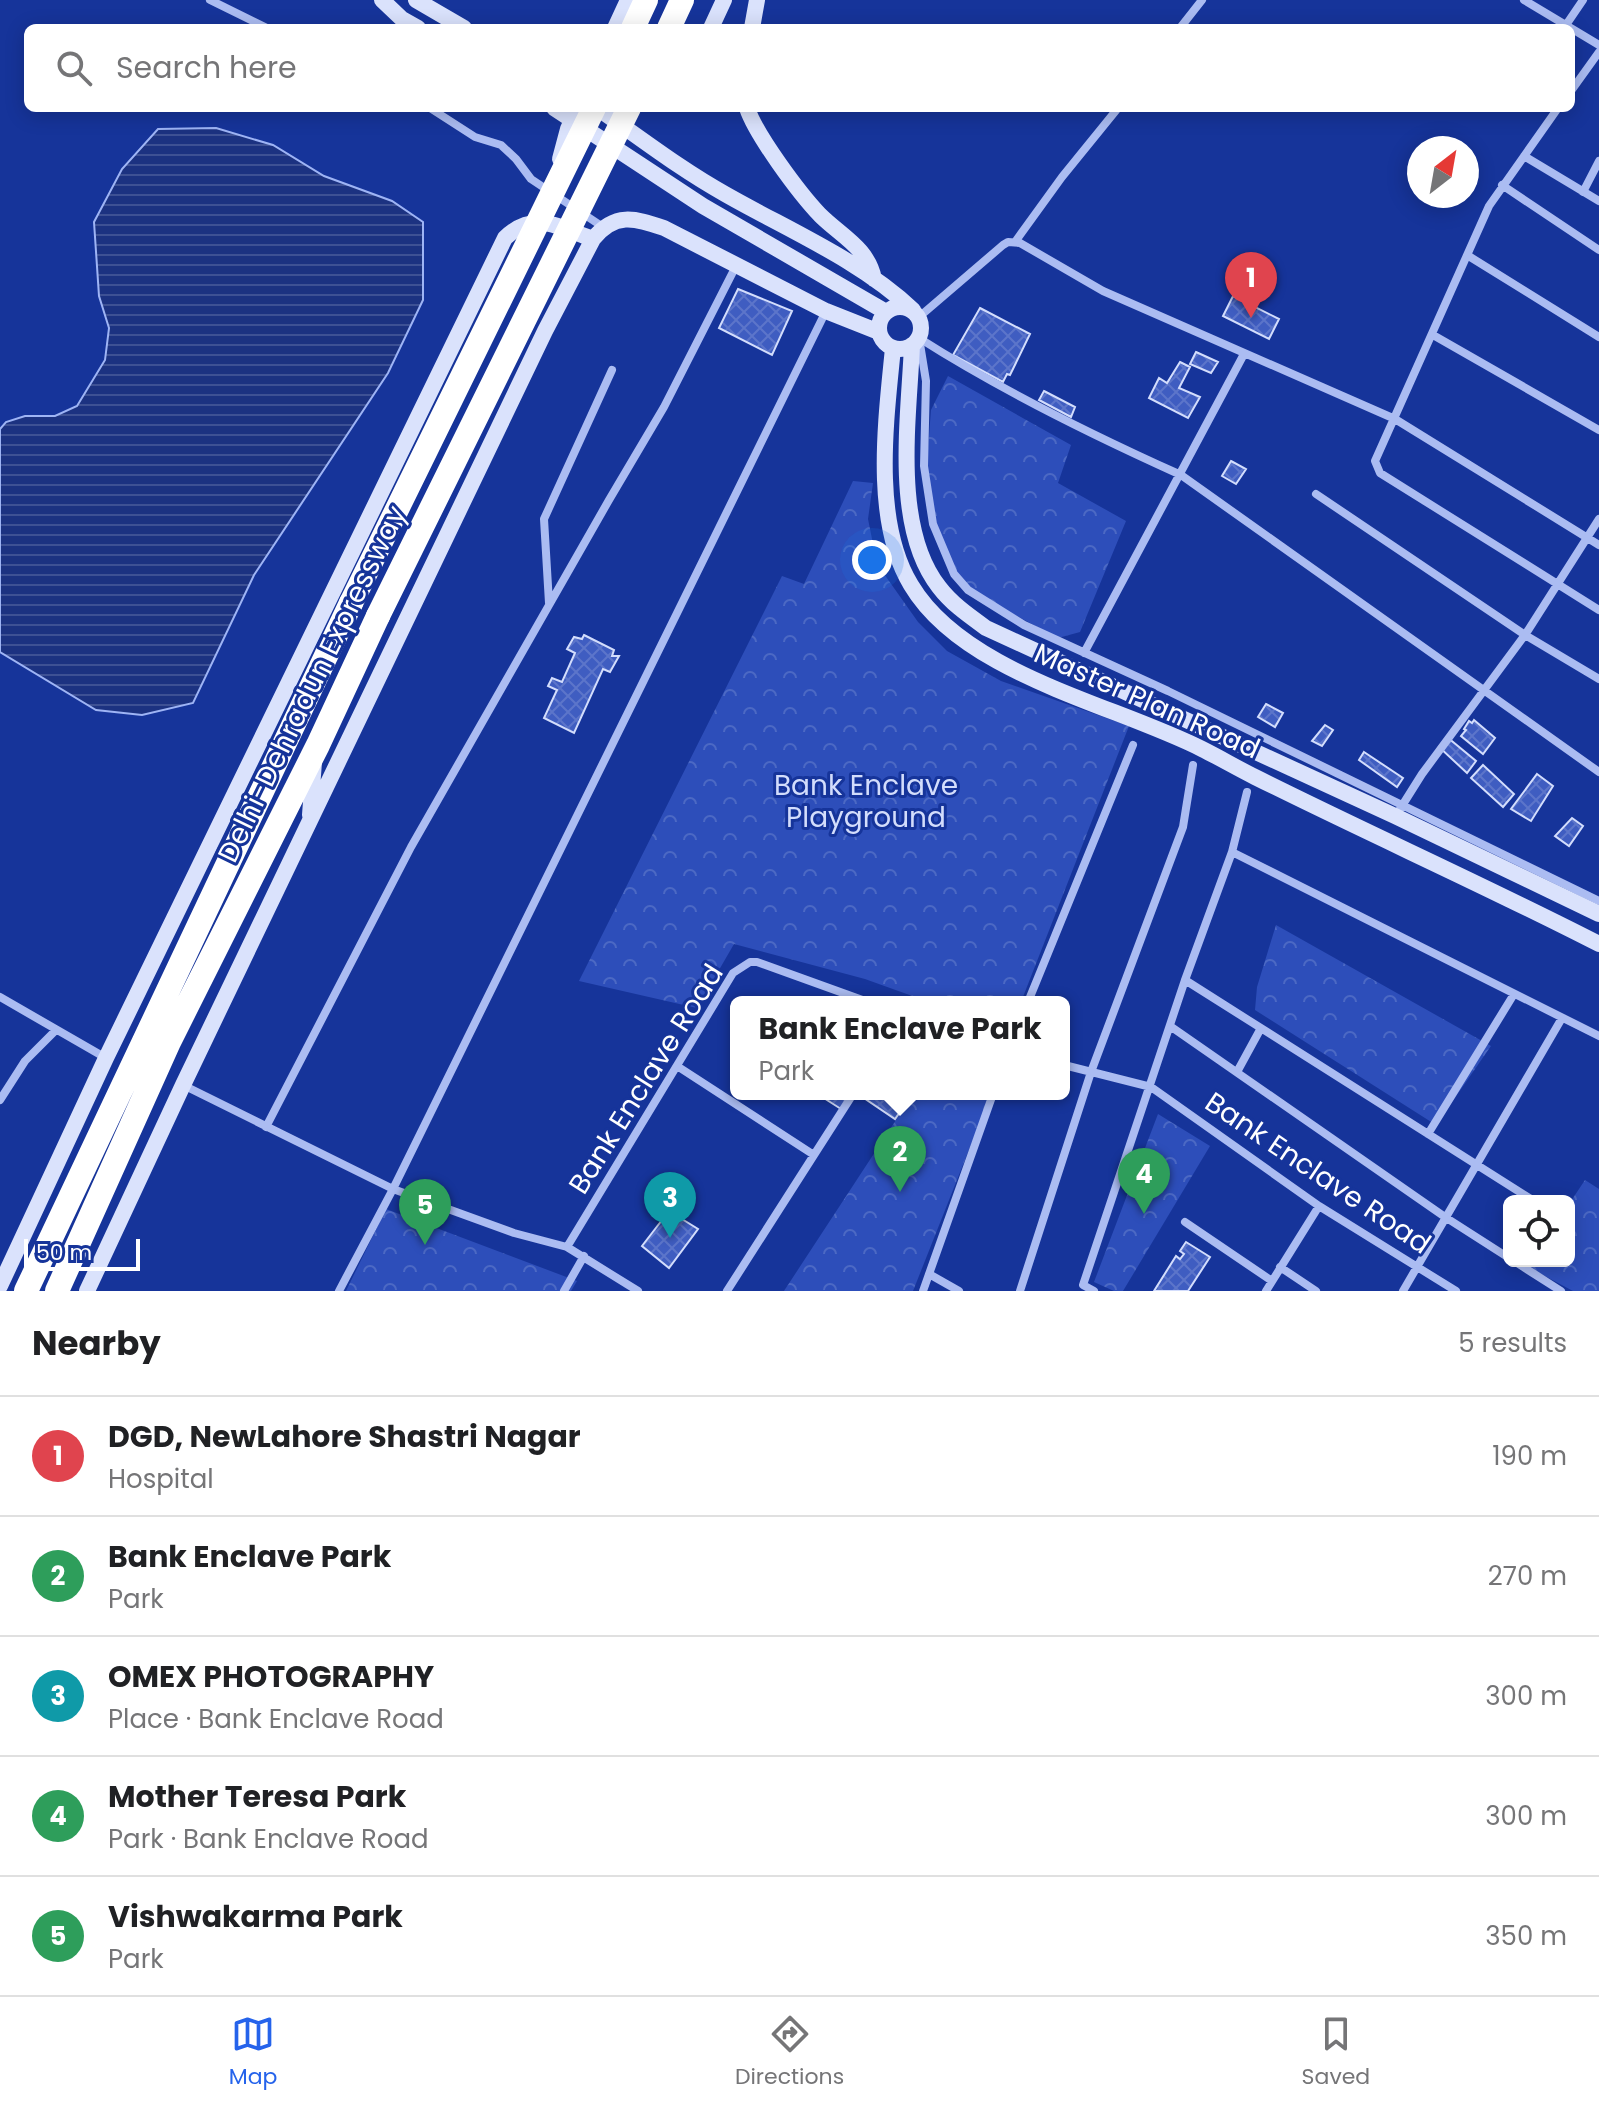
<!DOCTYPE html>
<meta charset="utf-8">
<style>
:root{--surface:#fff;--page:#f6f6f6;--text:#202124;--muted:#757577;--line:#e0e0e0;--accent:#2563eb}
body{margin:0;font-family:Poppins,sans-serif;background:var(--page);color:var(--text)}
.controls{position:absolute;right:24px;bottom:24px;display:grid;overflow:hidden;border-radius:12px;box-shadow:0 4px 20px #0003}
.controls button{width:72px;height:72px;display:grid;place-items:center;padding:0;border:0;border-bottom:2px solid var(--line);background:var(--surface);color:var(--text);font:40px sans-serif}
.compass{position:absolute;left:1407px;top:136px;width:72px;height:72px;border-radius:50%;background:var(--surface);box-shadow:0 4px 20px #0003;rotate:31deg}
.scale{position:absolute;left:24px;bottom:20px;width:116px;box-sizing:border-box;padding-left:8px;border:4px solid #fff;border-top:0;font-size:22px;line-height:28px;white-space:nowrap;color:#fff;-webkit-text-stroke:6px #16349a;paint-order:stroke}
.you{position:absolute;left:872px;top:560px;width:28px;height:28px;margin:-20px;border:6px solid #fff;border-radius:50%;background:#1a73e8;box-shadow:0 0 0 12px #1a73e833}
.badge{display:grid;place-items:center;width:52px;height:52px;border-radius:50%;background:var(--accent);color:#fff;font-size:26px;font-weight:700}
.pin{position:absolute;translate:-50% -66px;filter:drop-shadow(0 2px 4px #0008)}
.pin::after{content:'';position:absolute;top:42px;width:28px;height:24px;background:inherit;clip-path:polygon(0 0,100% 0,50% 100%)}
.popup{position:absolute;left:730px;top:996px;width:340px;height:104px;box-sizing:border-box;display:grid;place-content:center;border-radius:12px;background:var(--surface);filter:drop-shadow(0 2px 6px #0005);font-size:26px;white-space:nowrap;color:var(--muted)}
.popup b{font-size:30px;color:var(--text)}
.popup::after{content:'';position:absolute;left:50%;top:100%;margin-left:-16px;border:16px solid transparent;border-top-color:var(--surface)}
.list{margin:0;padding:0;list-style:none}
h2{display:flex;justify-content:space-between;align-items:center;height:104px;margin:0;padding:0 32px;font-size:34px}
h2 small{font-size:26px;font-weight:400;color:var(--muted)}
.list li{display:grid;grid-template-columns:52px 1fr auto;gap:24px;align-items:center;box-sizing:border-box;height:120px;padding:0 32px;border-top:2px solid var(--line)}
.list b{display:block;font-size:30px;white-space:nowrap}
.list p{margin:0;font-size:26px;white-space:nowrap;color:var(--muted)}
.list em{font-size:26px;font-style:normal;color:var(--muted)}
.icon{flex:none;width:44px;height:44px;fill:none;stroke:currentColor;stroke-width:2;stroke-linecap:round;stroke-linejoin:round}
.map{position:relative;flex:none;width:1599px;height:1291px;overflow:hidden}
.search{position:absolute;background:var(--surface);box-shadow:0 4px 20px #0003;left:24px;right:24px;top:24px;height:88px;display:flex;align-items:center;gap:20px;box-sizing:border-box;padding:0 28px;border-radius:12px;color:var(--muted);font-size:30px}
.sheet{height:704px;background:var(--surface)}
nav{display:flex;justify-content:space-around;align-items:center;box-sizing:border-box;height:112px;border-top:2px solid var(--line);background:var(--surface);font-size:22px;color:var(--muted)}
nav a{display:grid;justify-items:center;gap:4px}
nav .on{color:var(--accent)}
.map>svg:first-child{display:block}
.forest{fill:url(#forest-crowns)}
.water{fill:url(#water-rules);stroke:#9eb4f5;stroke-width:2}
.building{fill:url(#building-cross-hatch);stroke:#d3ddfc;stroke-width:2}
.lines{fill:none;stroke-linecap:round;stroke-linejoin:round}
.street{stroke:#abbcf2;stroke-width:8}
.secondary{stroke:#dae2fc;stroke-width:16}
.highway{stroke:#fff;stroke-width:24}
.secondary-bridge{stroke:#dae2fc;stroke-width:16}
.highway-bridge{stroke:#fff;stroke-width:24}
.labels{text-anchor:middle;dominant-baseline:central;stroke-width:6;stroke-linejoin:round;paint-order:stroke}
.street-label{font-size:28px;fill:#fff;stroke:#16349a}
.park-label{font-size:28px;fill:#d3ddfc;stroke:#16349a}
</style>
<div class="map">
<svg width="1599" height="1291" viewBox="0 0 1599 1291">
<defs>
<pattern id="forest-crowns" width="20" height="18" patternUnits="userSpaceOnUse" patternTransform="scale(2)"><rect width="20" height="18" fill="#2d4eba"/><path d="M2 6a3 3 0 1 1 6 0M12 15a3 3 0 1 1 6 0" fill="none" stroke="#4c69c4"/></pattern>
<pattern id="water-rules" width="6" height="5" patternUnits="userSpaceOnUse" patternTransform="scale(2)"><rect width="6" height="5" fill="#1c3281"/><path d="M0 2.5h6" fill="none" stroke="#3e5194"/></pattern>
<pattern id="building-cross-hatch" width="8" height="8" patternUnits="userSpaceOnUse" patternTransform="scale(2)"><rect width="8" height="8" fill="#3f5dc1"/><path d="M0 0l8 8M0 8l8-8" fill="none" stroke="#5c75ca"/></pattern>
</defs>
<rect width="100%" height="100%" fill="#16349a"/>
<!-- forest -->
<path class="forest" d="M948,376L1071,445L1058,483L1126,521L1080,632L1058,638L968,590L938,541L926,474L931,410Z
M853,481L873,483L868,519L877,564L918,622L947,651L1001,681L1129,726L1021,1002H929L865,979L734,944L697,1008L579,981L782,576L804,584Z
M1276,925L1491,1046L1436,1125L1255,1010L1257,987Z
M913,1094H991L913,1291H784Z
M1158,1114L1210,1146L1123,1291H1114L1094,1282Z
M1585,1180L1599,1189V1291H1573L1528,1267L1532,1261H1569V1204Z
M386,1209L577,1281L571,1291H346Z"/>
<!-- water -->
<path class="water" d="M216,128L273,145L324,176L392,201L423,222V300L388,373L254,575L193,703L142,715L96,710L0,652V429L6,422L25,416H55L77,406L105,360L109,328L99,296L94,222L122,169L158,129Z"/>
<!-- building -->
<path class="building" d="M738,289L792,311L772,355L719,328Z
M1233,296L1279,319L1269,339L1223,316Z
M980,308L1030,334L1010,375L1007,374L1003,382L953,355Z
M1196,352L1218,362L1211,373L1190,364Z
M1180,362L1190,367L1179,388L1200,397L1188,418L1149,398L1159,378L1167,383Z
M1044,391L1075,407L1071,417L1039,400Z
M1231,461L1246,469L1236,484L1222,476Z
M584,635L614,650L612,656H619L610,672L603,669L574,733L544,718L557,690L548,686L552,678L562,682L575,653L567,649L574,637L582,639Z
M1266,704L1283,713L1275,727L1258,717Z
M1474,720L1495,738L1483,754L1461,736L1466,730L1464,729L1469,721L1472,723Z
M1325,725L1333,730L1322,746L1312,741Z
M1447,737L1476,761L1467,773L1439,747Z
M1364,752L1403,778L1397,787L1359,760Z
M1483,765L1514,794L1503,807L1471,778Z
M1537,774L1553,786L1531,821L1511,809Z
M1572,818L1583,826L1569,846L1555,836Z
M846,1094L850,1096L841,1109L819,1095Z
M858,1094H894L907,1102L895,1119Z
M669,1211L698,1229L669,1268L642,1246Z
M1186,1242L1210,1257L1188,1291H1154L1176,1256L1180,1259L1184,1254L1180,1251Z"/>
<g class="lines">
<!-- street -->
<path class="street" d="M210,0L267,28
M1524,0L1599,45
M1566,25L1583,0
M1180,28L1202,0
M1571,91L1599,52
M430,108L475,137L501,145L516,159L531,179L603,227
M1558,108L1489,206L1375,461L1380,473L1599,610
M1524,156L1599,201
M1502,185L1599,250
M1583,192L1599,161
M1015,242L1062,177L1118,108
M1467,255L1599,337
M919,317L1003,245L1008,242L1020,243L1103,291L1395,419L1599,545
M1433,335L1599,430
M919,338L926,381L924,466L933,524L954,574L968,590L1024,625L1168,691L1599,901
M919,338C1002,391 1092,435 1181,475L1599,772
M1316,494L1525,635L1599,679
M549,603L544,519L612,370
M1084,653L1244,354
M1400,809L1422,774L1525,635L1599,519
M1232,852L1599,1036
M1185,980L1534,1201
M0,997L106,1058
M1028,1002L1133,745
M1170,1026L1445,1217L1509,1258
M1064,1065L1151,1087L1319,1206L1456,1291
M677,1066L814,1155
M1237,1072L1261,1028
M183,1085L393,1189L514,1233L567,1247L638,1291
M0,1100L25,1061L56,1030
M266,1127L411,847L609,500L664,407L736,266
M1428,1134L1514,994
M1185,1222L1272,1281
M567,1247L733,973L750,962H757L868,1002
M1514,1261L1561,1291
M1280,1267L1316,1291
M929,1274L959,1291
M339,1291L393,1189L826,311
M564,1291L584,1256
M727,1291L853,1094
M923,1291L993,1094
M1020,1291L1091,1072L1183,827L1193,765
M1094,1291L1083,1285L1185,980L1232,852L1247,792
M1266,1291L1319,1206
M1403,1291L1562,1018"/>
<!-- secondary -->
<path class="secondary" d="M382,0L402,19L418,28
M416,0L464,28
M615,28L628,0
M711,28L724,0
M752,28L757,0
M554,108L703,206L886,312
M597,108C639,137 680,169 725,194C788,230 860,260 913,310
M747,108C756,135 799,193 820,215C841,236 868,248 874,279
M879 328a21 21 0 1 1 42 0a21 21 0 1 1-42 0Z
M912,345C909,418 892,527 939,587C952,604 968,615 986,628L1395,816L1599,914
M893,348C886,420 872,521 911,585C964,674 1113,704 1202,749C1220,758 1237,768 1255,777C1369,834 1486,886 1599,944
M310,815L314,762
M0,1286L106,1058L505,238C534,209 561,228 593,239
M87,1291L183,1085L545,331L593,239C615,212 634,218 664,228L826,311L879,332"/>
<!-- highway -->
<path class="highway" d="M669,28L682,0
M26,1291L351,603
M57,1291L169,1042L318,745L378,616"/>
<!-- secondary-bridge -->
<path class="secondary-bridge" d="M560,159L568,129L578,108"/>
<!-- highway-bridge -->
<path class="highway-bridge" d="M633,28L646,0
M351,603L594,108
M378,616L629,108"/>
</g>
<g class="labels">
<!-- street labels -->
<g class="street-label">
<text transform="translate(312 684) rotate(-64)">Delhi-Dehradun Expressway</text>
<text transform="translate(1147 701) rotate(24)">Master Plan Road</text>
<text transform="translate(646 1079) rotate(-58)">Bank Enclave Road</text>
<text transform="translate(1318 1173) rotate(34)">Bank Enclave Road</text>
</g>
<!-- park labels -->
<g class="park-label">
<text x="866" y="785">Bank Enclave<tspan x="866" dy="32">Playground</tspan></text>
</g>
</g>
</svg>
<div class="controls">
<button><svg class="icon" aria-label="locate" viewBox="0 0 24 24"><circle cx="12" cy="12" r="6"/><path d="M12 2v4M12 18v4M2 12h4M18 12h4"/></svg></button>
</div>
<svg class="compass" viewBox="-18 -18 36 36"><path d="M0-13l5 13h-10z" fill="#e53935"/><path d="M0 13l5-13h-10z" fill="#757577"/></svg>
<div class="scale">50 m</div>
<div class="you"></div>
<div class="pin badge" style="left:1251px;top:318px;background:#e0444e">1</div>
<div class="pin badge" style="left:900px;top:1192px;background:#2e9e5b">2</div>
<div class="popup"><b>Bank Enclave Park</b>Park</div>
<div class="pin badge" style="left:670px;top:1238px;background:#0f9aa8">3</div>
<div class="pin badge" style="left:1144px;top:1214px;background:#2e9e5b">4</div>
<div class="pin badge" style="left:425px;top:1245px;background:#2e9e5b">5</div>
<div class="search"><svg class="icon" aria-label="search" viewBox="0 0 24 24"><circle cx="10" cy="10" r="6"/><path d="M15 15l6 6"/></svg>Search here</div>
</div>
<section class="sheet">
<h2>Nearby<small>5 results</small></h2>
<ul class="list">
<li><span class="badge" style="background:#e0444e">1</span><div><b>DGD, NewLahore Shastri Nagar</b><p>Hospital</p></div><em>190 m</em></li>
<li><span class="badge" style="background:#2e9e5b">2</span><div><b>Bank Enclave Park</b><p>Park</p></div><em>270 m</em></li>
<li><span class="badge" style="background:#0f9aa8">3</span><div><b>OMEX PHOTOGRAPHY</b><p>Place · Bank Enclave Road</p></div><em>300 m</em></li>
<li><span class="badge" style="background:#2e9e5b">4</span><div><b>Mother Teresa Park</b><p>Park · Bank Enclave Road</p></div><em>300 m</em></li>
<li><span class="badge" style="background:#2e9e5b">5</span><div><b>Vishwakarma Park</b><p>Park</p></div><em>350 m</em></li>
</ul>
</section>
<nav>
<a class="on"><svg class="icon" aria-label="map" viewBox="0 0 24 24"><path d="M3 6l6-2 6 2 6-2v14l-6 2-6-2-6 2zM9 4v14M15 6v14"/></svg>Map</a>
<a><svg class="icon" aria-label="directions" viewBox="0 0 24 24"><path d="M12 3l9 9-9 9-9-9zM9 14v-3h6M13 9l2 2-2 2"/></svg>Directions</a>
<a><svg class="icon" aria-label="saved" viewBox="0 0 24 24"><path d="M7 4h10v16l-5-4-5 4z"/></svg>Saved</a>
</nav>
